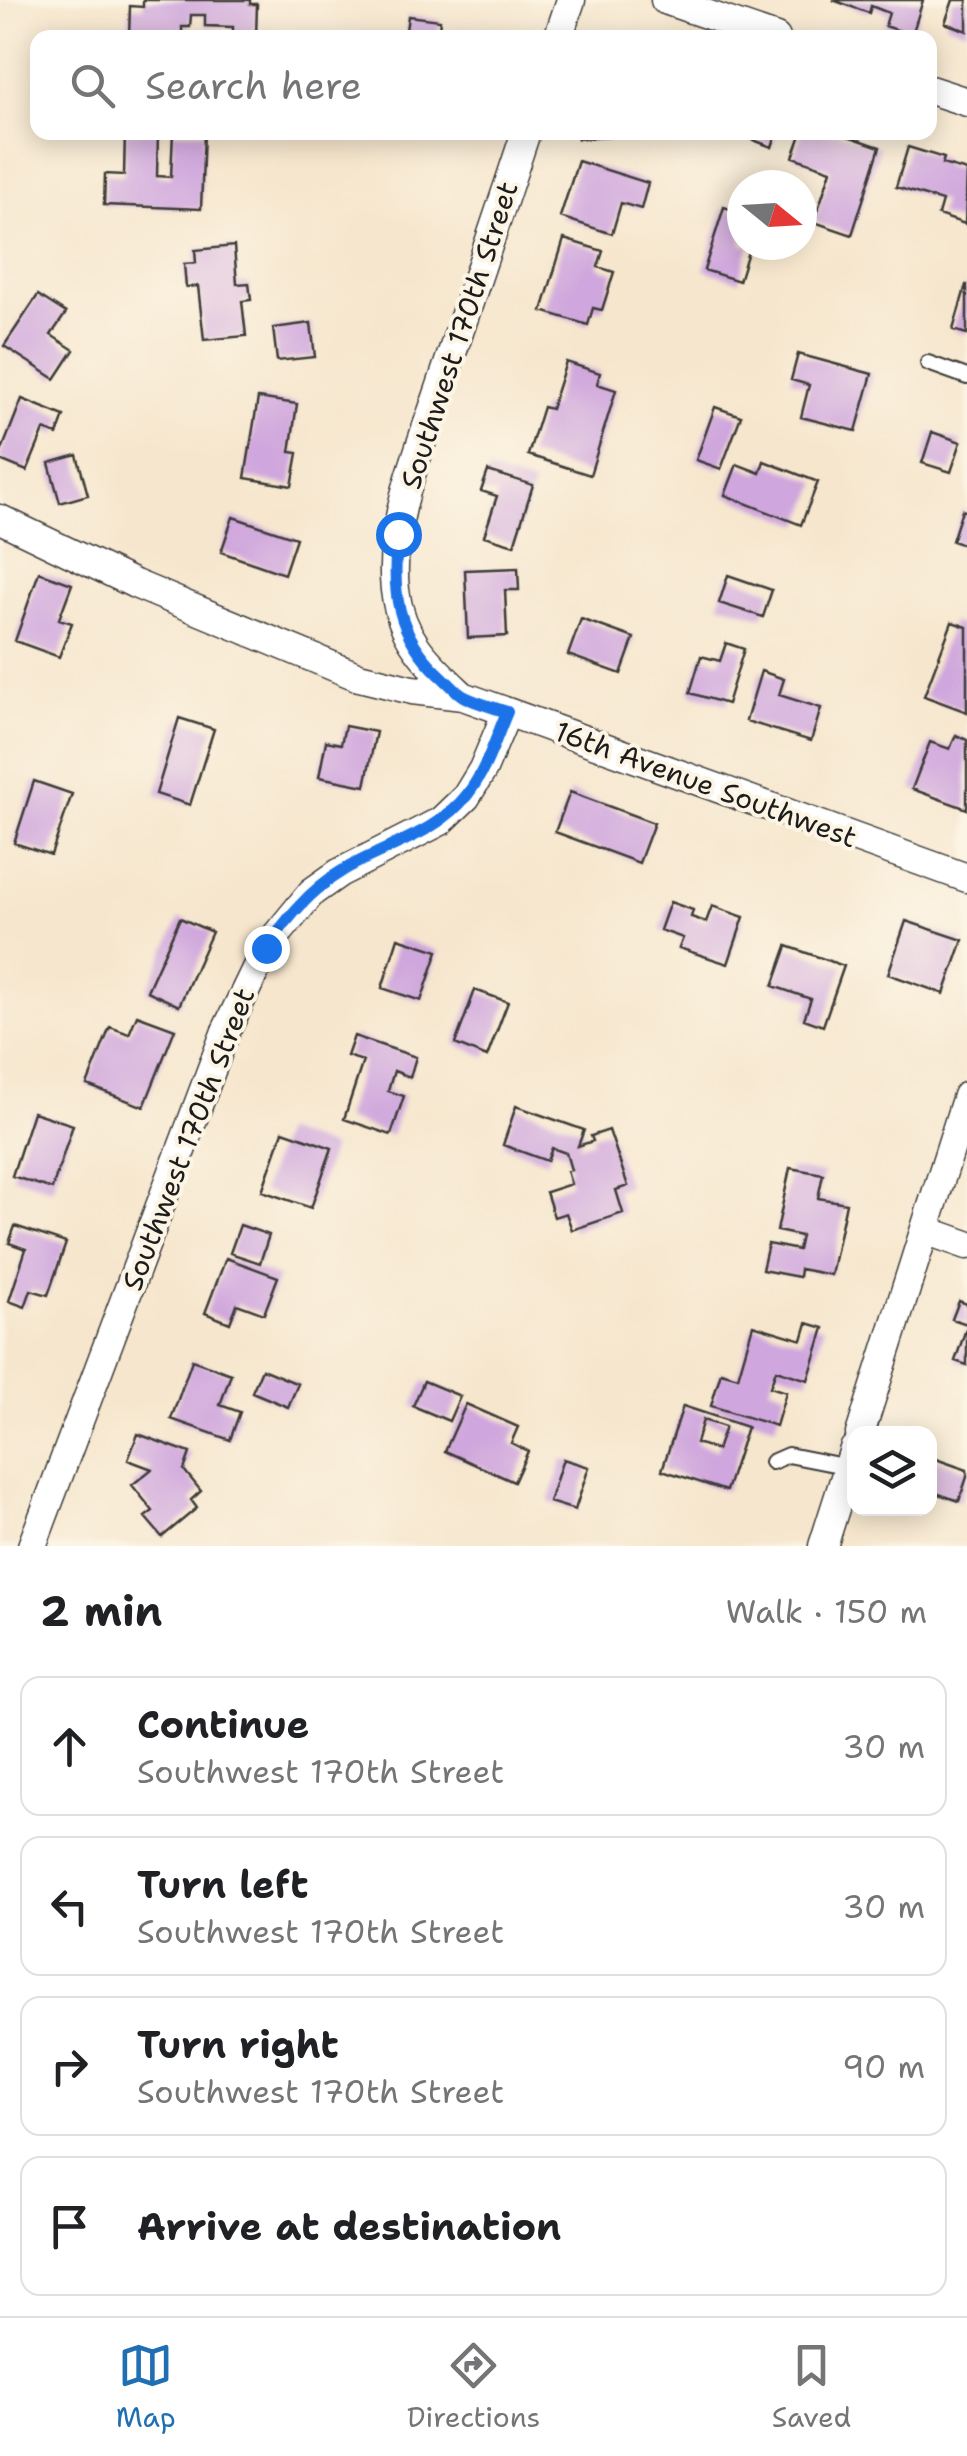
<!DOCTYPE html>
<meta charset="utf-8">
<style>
:root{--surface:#fff;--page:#f2f2f2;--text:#202124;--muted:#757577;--line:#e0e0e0;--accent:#1f6fb2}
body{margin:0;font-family:"Shantell Sans",sans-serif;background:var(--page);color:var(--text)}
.controls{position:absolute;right:30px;bottom:30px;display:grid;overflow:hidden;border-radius:20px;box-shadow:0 5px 25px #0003}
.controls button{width:90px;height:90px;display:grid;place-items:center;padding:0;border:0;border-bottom:2px solid var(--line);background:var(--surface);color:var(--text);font:50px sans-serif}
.compass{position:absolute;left:727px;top:170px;width:90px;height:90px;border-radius:50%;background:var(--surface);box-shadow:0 5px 25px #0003;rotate:108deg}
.stop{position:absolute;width:30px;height:30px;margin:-22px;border:8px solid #1a73e8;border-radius:50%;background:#fff}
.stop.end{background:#1a73e8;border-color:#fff;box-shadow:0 2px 10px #0008}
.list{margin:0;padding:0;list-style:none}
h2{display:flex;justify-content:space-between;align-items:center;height:130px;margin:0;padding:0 40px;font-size:42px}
h2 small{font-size:32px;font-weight:400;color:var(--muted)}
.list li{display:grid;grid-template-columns:65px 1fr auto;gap:30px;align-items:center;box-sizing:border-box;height:140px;margin:0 20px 20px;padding:0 20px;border:2px solid var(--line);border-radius:20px}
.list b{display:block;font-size:38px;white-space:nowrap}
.list p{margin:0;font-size:32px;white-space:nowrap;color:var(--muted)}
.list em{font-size:32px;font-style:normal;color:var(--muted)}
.icon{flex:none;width:55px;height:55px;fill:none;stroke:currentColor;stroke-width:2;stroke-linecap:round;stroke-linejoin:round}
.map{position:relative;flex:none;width:967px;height:1546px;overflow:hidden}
.search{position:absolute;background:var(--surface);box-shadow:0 5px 25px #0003;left:30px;right:30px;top:30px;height:110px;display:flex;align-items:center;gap:25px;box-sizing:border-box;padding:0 35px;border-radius:20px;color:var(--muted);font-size:38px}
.sheet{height:770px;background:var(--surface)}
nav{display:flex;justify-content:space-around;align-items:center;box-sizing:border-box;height:140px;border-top:2px solid var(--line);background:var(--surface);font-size:28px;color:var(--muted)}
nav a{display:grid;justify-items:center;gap:5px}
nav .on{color:var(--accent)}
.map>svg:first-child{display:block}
.building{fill:#cfa6dd;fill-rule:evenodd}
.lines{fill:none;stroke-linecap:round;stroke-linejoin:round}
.lane-casing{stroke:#3d3a37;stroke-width:18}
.street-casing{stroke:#3d3a37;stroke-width:31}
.lane{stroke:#fff;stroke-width:14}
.street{stroke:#fff;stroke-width:28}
.route{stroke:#1a73e8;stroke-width:12}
.labels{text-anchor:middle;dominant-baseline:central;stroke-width:8;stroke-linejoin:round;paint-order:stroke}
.street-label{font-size:28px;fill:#1c1c1c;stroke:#fcf5e5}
</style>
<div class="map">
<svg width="967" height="1546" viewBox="0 0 967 1546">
<rect width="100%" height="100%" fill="#fcf5e5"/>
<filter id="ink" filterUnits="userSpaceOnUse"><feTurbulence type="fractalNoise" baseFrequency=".01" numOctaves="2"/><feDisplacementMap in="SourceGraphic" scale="20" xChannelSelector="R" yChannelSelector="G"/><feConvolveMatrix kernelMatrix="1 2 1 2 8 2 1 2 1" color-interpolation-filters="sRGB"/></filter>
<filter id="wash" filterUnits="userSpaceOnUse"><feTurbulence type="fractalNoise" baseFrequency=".0048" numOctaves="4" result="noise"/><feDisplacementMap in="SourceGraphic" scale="40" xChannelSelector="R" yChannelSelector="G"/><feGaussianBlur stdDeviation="2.25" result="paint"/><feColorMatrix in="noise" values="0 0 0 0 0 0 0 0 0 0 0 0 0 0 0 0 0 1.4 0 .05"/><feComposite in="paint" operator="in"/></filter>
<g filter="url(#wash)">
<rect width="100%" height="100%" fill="#f6e6cd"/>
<g id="blocks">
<!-- building -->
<path class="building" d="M143,0H250V4H257L256,38H233V27L205,26V15H191L190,27H182V38H129L130,6L143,7Z
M833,0H923L912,35L885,26L889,13L871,6L869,13Z
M953,0H967V31L945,23Z
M408,16L440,20L438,38H405Z
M125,132H158L157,176L171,177L173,132H204L201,209L104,205L105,174L124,175Z
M577,132H608L609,137L578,139Z
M732,132H777L772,147Z
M802,132H836L880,147L852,235L814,222L831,170L793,157Z
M908,147L944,158L942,164L967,171L965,224L938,215L942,201L896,187Z
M578,161L648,183L641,209L621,203L612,234L560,217Z
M724,207L742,213V245H750L739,281L704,270Z
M564,239L603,251L598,267L614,272L602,310L593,308L588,325L542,311Z
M234,246L237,284L249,283L251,300L242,301L246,336L204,340L198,286L186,287L184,264L196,263L195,250Z
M966,285H967V334L953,330Z
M38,295L66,313L51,335L74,350L55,379L4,346Z
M311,323L315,357L277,361L273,328Z
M798,354L872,374L856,431L801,417L809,385L791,380Z
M566,362L600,373L597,384L616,390L590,475L528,455L543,407L551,409Z
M258,398L297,404L290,452L298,453L292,486L245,478Z
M22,399L64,416L57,435L44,430L27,471L0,460V455Z
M715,407L741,416L721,469L696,460Z
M932,432L961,442L951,472L922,463Z
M77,455L88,495L60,503L49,463Z
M764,461L818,482L801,525L725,495L737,464L760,473Z
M488,471L533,485L514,545L484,536L497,496L481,491Z
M962,510L967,512V546L952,541Z
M233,517L296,538L284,574L221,552Z
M518,568L519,590H505L507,636L468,638L465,570Z
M39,572L72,584L59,619L72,623L59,657L15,641Z
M728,575L772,590L763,617L719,603Z
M581,619L634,638L621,674L568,655Z
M952,622L967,627V712L924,696Z
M726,643L744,649L727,704L690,693L701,656L720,661Z
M761,671L784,679L779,695L821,708L811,741L746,721Z
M179,718L214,729L190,805L156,794Z
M345,726L376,732L365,786L319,777L326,741L341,744Z
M956,735L967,740V809L912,789L930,742L950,749Z
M34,781L72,794L51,855L14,843Z
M570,792L654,823L639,863L555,832Z
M670,902L693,910L691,917L706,922L712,906L744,917L728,964L679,948L683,938L660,930Z
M180,918L212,932L179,1006L147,991Z
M906,921L963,940L944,994L888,974Z
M398,938L438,951L421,1001L382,988Z
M787,946L844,966L823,1026L804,1019L811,999L773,986Z
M475,990L508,1002L487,1057L455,1044Z
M137,1015L175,1029L144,1107L87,1085L110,1027L129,1034Z
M354,1036L416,1057L410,1077L394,1071L388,1091L404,1096L391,1135L344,1119L363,1061L347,1056Z
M516,1106L584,1130L578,1146L593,1141L591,1136L609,1130L628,1186L616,1190L623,1213L572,1230L566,1213L554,1217L546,1192L571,1184L567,1171L571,1170L566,1153L552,1148L547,1161L503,1145Z
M33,1112L73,1125L52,1189L12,1176Z
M283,1131L332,1148L311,1208L262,1191Z
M790,1168L823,1174L818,1198L846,1203L831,1275L800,1269L799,1277L762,1270L768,1244L798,1250L801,1236L777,1231Z
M240,1225L269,1235L260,1263L230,1253Z
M15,1226L66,1243L48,1295L31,1290L25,1307L9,1301L26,1249L9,1243Z
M226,1258L278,1277L264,1314L237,1304L230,1323L205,1313Z
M959,1301L967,1304V1324L952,1319Z
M807,1323L824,1328L808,1380L776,1370L770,1387L786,1392L776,1426L711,1406L721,1372L738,1377L753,1325L802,1340Z
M966,1329H967V1365L955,1361Z
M192,1360L231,1374L220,1405L240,1412L230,1440L171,1419Z
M262,1369L298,1384L288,1407L252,1392Z
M424,1381L460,1396L449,1421L413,1406Z
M466,1404L518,1427L511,1443L528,1451L514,1482L445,1451Z
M683,1406L747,1427L726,1491L662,1470ZM703,1420L725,1427L717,1450L696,1443Z
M138,1434L190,1453L184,1470L201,1491L191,1500L197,1508L162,1537L145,1517L153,1511L132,1485L152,1469L128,1460Z
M930,1457L967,1470V1477L959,1501L930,1491Z
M563,1459L589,1467L575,1510L549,1502Z"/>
</g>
</g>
<g filter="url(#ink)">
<use href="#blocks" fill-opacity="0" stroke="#3d3a37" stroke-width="2.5"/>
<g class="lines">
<defs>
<path id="lane" d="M928,363L967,377
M772,1462L788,1455L849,1467"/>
<path id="street" d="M665,0L776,38
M558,38L571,0
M930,90L967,102
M0,519L135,584L359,677L412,690L463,696L967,878
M463,696C429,664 401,640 395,590C387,521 423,442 444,377C471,296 499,214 526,132
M925,1230L967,1245
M860,1434L967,1096
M32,1546L226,1031L266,948L312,892L339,873L441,821L466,797L483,769L507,712
M823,1546L854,1449"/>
</defs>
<!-- lane casing -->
<use href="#lane" class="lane-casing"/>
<!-- street casing -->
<use href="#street" class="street-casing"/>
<!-- lane -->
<use href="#lane" class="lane"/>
<!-- street -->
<use href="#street" class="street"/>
</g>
</g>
<g class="lines" filter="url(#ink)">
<!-- route -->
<path class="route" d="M266,948C288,918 310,890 342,871C383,846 436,835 467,795C486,771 495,740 507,712C493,707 476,703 463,696C455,691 448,682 440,675C396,634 391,591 398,534"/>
</g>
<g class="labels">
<!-- street labels -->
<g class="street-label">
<text transform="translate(459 335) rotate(-72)">Southwest 170th Street</text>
<text transform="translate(706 784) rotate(20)">16th Avenue Southwest</text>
<text transform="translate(188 1139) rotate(-69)">Southwest 170th Street</text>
</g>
</g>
</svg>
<div class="controls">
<button><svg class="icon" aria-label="layers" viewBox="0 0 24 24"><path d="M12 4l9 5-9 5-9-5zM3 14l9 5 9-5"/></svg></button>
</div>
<svg class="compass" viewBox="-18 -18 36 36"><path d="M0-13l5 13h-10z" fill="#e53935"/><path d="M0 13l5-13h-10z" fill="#757577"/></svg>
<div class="stop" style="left:398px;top:534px"></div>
<div class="stop end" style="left:266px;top:948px"></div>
<div class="search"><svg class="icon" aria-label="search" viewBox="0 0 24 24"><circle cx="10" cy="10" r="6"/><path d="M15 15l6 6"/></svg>Search here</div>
</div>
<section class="sheet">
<h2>2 min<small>Walk · 150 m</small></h2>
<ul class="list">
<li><svg class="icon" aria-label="ahead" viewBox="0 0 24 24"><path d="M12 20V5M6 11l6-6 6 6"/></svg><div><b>Continue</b><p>Southwest 170th Street</p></div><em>30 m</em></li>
<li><svg class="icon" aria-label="left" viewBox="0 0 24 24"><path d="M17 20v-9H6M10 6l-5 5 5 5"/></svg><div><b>Turn left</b><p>Southwest 170th Street</p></div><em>30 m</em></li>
<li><svg class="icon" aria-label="right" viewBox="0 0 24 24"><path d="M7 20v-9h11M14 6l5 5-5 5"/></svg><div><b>Turn right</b><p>Southwest 170th Street</p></div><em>90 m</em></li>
<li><svg class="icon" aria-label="arrive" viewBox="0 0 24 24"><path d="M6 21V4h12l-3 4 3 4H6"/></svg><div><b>Arrive at destination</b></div></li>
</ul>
</section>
<nav>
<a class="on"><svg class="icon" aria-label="map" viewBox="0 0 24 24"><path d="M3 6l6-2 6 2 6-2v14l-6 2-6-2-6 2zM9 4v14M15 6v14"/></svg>Map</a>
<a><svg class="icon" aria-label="directions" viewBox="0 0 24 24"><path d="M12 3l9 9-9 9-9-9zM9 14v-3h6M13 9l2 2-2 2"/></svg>Directions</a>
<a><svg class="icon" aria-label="saved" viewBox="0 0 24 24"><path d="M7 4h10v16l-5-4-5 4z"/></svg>Saved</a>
</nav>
